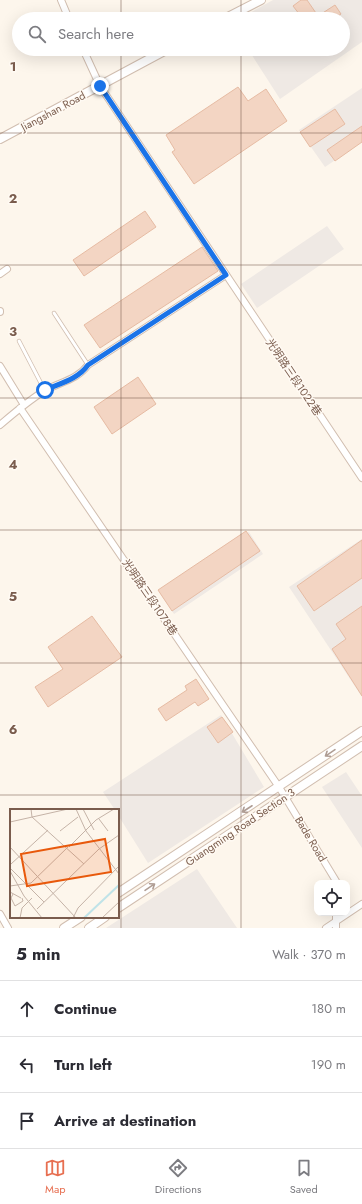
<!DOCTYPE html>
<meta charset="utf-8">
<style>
:root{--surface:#fff;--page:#f2f2f3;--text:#2b2b33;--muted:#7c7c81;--line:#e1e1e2;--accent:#e76f51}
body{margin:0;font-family:Jost,"Noto Sans TC",sans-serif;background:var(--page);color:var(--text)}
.controls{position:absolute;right:12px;bottom:12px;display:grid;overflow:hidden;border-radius:8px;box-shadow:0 4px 16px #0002}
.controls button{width:36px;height:36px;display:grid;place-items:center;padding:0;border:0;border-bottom:1px solid var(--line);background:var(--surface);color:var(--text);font:20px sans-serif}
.stop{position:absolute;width:12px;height:12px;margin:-9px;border:3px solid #1a73e8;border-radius:50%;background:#fff}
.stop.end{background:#1a73e8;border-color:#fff;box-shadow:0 1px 4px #0008}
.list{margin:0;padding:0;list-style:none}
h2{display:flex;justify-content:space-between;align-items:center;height:52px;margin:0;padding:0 16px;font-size:17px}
h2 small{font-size:13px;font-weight:400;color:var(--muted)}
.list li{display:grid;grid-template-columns:26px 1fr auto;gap:12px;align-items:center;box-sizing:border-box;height:56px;padding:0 16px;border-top:1px solid var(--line)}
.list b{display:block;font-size:15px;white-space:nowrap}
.list em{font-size:13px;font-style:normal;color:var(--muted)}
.icon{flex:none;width:22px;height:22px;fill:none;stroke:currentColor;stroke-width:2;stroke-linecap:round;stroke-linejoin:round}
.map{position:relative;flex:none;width:362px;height:928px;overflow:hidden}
.search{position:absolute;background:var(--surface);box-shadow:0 4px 16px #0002;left:12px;right:12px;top:12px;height:44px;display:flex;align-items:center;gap:10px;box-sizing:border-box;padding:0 14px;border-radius:22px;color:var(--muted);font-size:15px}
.sheet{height:220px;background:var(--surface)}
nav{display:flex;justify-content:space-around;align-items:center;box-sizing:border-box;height:56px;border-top:1px solid var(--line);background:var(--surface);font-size:11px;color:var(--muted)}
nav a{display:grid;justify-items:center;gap:2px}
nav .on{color:var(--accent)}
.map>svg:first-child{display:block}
.industrial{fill:#efe9e4}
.building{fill:#f3d5c3;stroke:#e6bba3}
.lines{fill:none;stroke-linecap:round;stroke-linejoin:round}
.service-casing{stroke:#d1beb0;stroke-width:4.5}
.minor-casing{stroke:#d1beb0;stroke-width:8}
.tertiary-casing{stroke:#d1beb0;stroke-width:10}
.service{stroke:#fff;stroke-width:3}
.minor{stroke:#fff;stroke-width:6}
.tertiary{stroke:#fff;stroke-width:8}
.oneway{stroke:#af9d94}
.route{stroke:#1a73e8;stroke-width:5}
.grid{fill:none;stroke:#7a5c4d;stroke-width:1;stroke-opacity:0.55}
.labels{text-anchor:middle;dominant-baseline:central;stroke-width:3;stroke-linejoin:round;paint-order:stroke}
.street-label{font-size:11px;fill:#7a5c4d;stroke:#fffaf3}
.inset-river{fill:none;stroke:#bfe3e8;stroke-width:2}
.inset-road{fill:none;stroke:#c5b3a7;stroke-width:1}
.view{fill:#e8590c;fill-opacity:0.15;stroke:#e8590c;stroke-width:2}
.inset-edge{fill:none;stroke:#7a5c4d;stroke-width:2}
.grid-label{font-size:13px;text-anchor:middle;font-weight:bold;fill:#7a5c4d;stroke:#fffaf3;stroke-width:3;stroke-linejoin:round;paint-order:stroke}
</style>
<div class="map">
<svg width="362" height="928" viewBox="0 0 362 928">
<rect width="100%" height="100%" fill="#fdf6ec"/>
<!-- industrial -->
<path class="industrial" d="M273,0H362V42L280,99L248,49H343V19H239Z
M362,88V142L325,167L299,130Z
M327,226L344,249L257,308L241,284Z
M249,532L263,554L174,614L159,592Z
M362,539V697L289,587Z
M221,715L264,787L148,863L118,815V810H115L103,792Z
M346,772L362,796V848L322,787Z
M197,869L237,928H106Z"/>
<!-- building -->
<path class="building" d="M301,0H307L318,16L335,5L341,14L334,19H303L293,6Z
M238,87L248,101L266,89L287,121L194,184L172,152L175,150L166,135Z
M335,109L345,124L310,147L300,132Z
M362,126V142L335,161L327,150Z
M145,211L156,227L84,276L73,260Z
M202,247L218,271L100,348L84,325Z
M138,377L156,404L112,434L94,407Z
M246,531L260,551L172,611L158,590Z
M362,540V578L314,611L297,586Z
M362,606V696L332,649L346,639L336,624Z
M92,616L122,657L48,707L35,687L63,669L48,647Z
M196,679L209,699L198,706L195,702L166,721L158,709L187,690L185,686Z
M222,717L233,732L218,743L207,727Z"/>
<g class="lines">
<defs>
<path id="service" d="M54,313L88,365
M19,341L45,391"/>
<path id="minor" d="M61,0L69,19
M83,49L100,86L362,478
M0,274L7,269
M0,311V312
M0,366L24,405
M20,408L279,787L336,881V883
M0,425C14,413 28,401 44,391C60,382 77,380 88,365L226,275
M0,914L8,928
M326,928L362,904
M336,928V913"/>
<path id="tertiary" d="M224,19L261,0
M0,139L168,49
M118,893L362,731
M118,908L362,746
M64,928L81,917
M89,928L105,917"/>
</defs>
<!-- service casing -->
<use href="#service" class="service-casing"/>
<!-- minor casing -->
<use href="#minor" class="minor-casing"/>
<!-- tertiary casing -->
<use href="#tertiary" class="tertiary-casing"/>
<!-- service -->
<use href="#service" class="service"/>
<!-- minor -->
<use href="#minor" class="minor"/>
<!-- tertiary -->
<use href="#tertiary" class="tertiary"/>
</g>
<!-- one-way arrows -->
<defs><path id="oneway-shaft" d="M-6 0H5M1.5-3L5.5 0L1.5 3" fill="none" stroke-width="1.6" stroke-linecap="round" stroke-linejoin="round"/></defs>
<g class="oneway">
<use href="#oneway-shaft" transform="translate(330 753) rotate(146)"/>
<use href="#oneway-shaft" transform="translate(247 809) rotate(147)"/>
<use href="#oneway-shaft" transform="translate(150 887) rotate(-34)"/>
</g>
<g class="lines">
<!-- route -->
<path class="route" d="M45,390C61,383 78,379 88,365L226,275L100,86"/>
</g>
<!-- grid -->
<path class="grid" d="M121,0V19M241,0V19M121,49V928M241,49V928M0,133H362M0,265H362M0,398H362M0,530H362M0,663H362M0,795H362"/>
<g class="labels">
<!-- street labels -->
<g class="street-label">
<text transform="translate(53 111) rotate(-28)">Jiangshan Road</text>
<text transform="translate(294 377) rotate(56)">光明路三段1022巷</text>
<text transform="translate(150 597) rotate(56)">光明路三段1078巷</text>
<text transform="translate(240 827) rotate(-34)">Guangming Road Section 3</text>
<text transform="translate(311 839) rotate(59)">Bade Road</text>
</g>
</g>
<!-- overview -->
<g transform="translate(10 809)">
<rect width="109" height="109" fill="#fdf6ec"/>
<path class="inset-river" d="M74,109L109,76"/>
<path class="inset-road" d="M21,0L22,8L74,55M66,0L76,22L109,65M73,0L84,21M89,10L98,22M0,13L58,0M50,22L68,8M0,38L66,109M59,38L86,11L104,0M1,55L38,21M0,59L34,93M0,62L14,87L32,109M0,77L21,74L58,38M0,83L11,89M3,85L1,89L5,97L13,92L12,89M27,100L89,40L109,26M10,109L12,99L22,89M63,109L68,99L109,57M92,109L109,93"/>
<path class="view" d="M95,30L101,63L17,77L11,45Z"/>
<rect width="109" height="109" class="inset-edge"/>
</g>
<g class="grid-label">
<text x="13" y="71">1</text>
<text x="13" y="203">2</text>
<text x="13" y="336">3</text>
<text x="13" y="469">4</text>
<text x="13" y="601">5</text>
<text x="13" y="734">6</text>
</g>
</svg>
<div class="controls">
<button><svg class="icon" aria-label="locate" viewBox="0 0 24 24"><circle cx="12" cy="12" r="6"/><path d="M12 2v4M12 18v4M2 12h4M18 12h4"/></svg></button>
</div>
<div class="stop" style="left:45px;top:390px"></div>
<div class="stop end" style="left:100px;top:86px"></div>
<div class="search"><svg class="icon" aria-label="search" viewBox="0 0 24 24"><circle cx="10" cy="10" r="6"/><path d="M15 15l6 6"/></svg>Search here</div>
</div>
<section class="sheet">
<h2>5 min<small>Walk · 370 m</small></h2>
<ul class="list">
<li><svg class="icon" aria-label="ahead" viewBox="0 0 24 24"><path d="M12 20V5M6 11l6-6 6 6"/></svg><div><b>Continue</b></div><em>180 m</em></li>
<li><svg class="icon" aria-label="left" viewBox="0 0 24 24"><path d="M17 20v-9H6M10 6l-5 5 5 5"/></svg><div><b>Turn left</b></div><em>190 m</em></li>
<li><svg class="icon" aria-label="arrive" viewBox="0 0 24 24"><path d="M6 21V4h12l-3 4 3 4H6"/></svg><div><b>Arrive at destination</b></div></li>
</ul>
</section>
<nav>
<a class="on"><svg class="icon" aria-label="map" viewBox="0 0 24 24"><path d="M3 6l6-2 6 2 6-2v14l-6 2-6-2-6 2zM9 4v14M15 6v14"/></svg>Map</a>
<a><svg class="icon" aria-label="directions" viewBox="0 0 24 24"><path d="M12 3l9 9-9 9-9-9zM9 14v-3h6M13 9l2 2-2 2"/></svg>Directions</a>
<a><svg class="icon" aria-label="saved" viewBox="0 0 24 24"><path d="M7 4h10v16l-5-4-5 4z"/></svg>Saved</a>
</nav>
